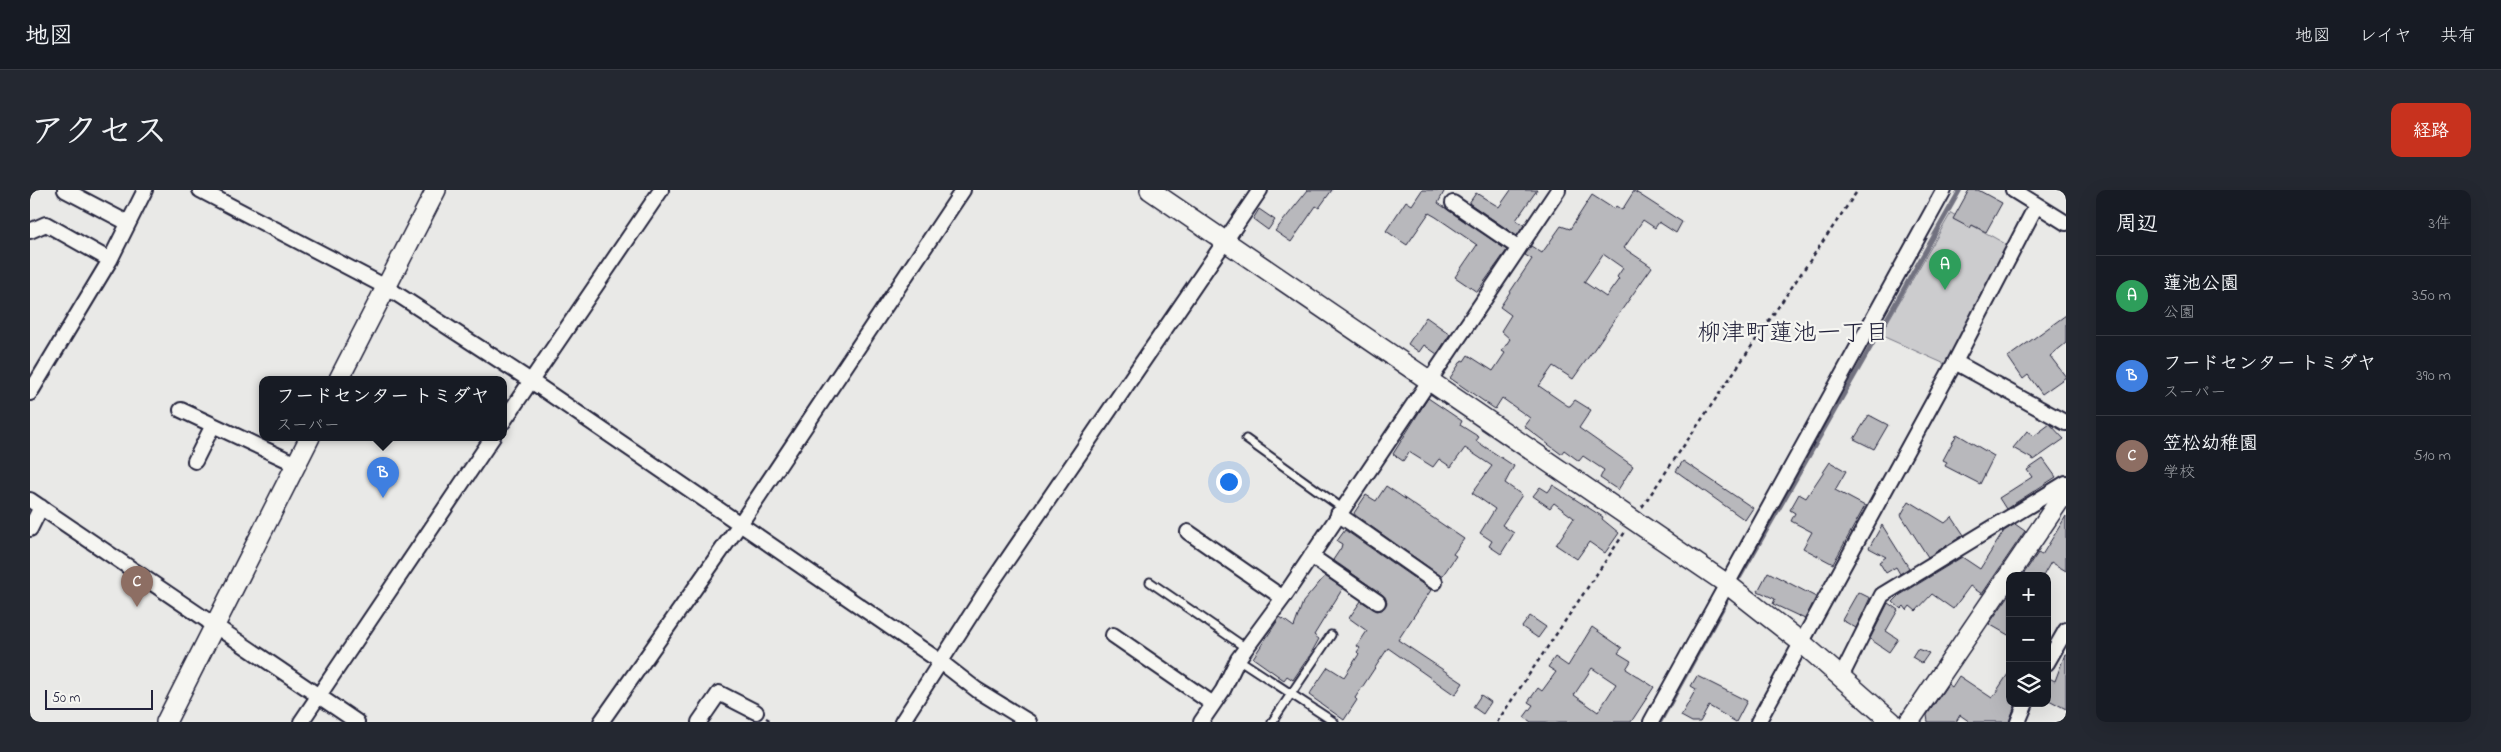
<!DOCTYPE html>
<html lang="ja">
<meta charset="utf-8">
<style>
:root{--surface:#171b24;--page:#242831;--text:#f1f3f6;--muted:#9ea1a6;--line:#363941;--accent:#c8321e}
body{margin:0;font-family:"Indie Flower","Klee One",sans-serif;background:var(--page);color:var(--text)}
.controls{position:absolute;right:15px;bottom:15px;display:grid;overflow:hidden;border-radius:10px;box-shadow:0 5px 20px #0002}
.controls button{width:45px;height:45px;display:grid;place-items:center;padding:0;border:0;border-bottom:1px solid var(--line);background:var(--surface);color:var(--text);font:25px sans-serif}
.scale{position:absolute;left:15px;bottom:12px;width:108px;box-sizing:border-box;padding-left:5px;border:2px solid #22223b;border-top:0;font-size:14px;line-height:18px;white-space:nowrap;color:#22223b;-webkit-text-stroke:4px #f6f6f2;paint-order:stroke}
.you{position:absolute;left:1198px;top:291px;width:18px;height:18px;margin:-12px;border:4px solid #fff;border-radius:50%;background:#1a73e8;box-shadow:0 0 0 8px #1a73e833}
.badge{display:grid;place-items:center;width:32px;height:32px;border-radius:50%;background:var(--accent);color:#fff;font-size:16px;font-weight:700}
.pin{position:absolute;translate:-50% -41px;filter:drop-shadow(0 1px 2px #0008)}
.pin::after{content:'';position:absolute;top:26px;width:18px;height:15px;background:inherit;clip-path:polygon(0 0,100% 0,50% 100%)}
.popup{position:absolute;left:229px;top:186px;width:248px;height:65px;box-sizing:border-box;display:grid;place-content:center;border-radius:10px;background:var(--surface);filter:drop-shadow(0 1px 4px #0005);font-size:16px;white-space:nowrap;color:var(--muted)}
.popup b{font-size:19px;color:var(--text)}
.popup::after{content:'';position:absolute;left:50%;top:100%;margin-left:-10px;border:10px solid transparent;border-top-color:var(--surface)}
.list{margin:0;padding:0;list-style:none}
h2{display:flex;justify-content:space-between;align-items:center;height:65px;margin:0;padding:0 20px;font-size:21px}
h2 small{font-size:16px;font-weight:400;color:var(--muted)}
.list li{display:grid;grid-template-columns:32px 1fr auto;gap:15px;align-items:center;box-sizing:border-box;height:80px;padding:0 20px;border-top:1px solid var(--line)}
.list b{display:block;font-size:19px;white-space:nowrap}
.list p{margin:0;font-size:16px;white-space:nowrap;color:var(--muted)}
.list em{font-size:16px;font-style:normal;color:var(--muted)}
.icon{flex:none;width:28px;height:28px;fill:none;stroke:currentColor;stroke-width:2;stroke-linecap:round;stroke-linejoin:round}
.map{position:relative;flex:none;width:2036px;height:532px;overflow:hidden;border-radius:10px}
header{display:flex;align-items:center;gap:30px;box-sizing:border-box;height:70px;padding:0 25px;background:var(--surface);border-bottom:1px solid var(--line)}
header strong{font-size:24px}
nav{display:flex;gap:28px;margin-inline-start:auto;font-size:18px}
.intro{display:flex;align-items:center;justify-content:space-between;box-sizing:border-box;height:120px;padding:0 30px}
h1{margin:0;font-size:35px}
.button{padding:12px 22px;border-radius:10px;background:var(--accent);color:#fff;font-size:18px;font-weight:700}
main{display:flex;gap:30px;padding:0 30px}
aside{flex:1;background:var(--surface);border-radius:10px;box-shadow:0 5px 20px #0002}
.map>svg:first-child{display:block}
.green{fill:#ccccce;stroke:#777784}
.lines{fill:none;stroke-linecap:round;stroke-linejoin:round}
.stream{stroke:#71717f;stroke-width:4.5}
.building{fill:#b8b8bc;stroke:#22223b;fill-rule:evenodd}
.lane-casing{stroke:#22223b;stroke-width:11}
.street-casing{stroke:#22223b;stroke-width:18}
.secondary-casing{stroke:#22223b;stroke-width:22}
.path{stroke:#22223b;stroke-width:2.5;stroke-dasharray:4 4;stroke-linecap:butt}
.lane{stroke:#f6f6f2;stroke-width:7}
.street{stroke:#f6f6f2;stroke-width:14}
.secondary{stroke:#f6f6f2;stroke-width:19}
.labels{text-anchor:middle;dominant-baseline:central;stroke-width:4.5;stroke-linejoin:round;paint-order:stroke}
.neighbourhood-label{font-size:24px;fill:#22223b;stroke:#f6f6f2}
</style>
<header>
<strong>地図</strong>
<nav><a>地図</a><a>レイヤ</a><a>共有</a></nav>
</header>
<div class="intro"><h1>アクセス</h1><a class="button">経路</a></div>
<main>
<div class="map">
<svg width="2036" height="532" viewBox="0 0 2036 532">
<rect width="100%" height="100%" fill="#e9e9e7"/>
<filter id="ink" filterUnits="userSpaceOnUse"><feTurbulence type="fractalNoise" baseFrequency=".02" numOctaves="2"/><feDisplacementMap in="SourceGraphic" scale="10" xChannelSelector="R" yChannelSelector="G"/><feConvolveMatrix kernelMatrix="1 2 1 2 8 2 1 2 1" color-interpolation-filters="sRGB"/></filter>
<g filter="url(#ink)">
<!-- green -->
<path class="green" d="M1921,23L1979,56L1915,174L1850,145Z"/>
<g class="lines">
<!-- stream -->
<path class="stream" d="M1710,387L1930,0
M1630,532L1696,412"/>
</g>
<!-- building -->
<path class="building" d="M1278,0H1302L1289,18L1286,16L1261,52L1245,41Z
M1392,0H1415L1408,13L1477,60L1447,102L1425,87L1447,55L1406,27L1399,23L1377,55L1356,41L1376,11L1382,15Z
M1481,0H1507L1486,30L1494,35L1487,46L1439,13L1446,3L1469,17Z
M1939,0H1948L1972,13L1956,42L1942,35L1940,38L1923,29Z
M1604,1L1652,32L1646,43L1629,32L1625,38L1613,30L1594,58L1622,77L1543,189L1523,176L1509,196L1538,216H1540L1545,210L1561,220L1549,238L1603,276L1588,300L1570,288L1574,280L1553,266L1549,271L1534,260L1531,264L1494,236L1500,228L1472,208L1465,219L1420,188L1432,170L1434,171L1438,165L1463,181L1475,163L1472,161L1480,149L1471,141L1481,125L1470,117L1502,69L1495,65L1501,56L1512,63L1531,36L1540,39L1562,5L1584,19L1586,16L1592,20ZM1573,64L1593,78L1587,87L1589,89L1576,107L1554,92Z
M1229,19L1245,30L1238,40L1223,29Z
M2036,125V153L2020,166L2036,187L2012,204L1998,185L1993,189L1978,167Z
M1396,127L1420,144L1407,164L1394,155L1389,162L1378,154Z
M1398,208L1432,231L1430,235L1449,247L1446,251L1484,276L1475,293L1492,305L1472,335L1484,343L1471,364L1459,356L1462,351L1450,343L1465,319L1442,303L1462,276L1435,258L1421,277L1409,269L1403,277L1379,262L1373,271L1363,264Z
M1839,225L1858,235L1844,259L1824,249Z
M2020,234L2034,249L2004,270L1983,258L1997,241L2004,246Z
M1927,244L1964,266L1950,294L1915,276L1917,272L1913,270Z
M2013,269L2026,287L1976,319L1969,308L2002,287L1997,280Z
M1653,271L1723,318L1715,330L1646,281Z
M1800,272L1816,281L1805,300L1835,316L1803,374L1773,358L1782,342L1761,331L1765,323L1760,320L1769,304L1776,308Z
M1523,295L1573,327L1572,329L1589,343L1575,363L1559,352L1547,369L1526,355L1544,328L1524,313L1520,318L1503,306L1510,297L1518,302Z
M1356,296L1434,349L1423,364L1426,366L1413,385L1411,386L1325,325L1324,323L1336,305L1346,311Z
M1879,311L1915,333L1922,327L1934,345L1898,367L1871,325Z
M2036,326V381L2021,372L2013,386H1992L2008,363L2012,365Z
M1985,334L1995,341L1952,404L1940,396L1923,419L1902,404L1886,421L1880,416L1877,420L1874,416L1871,419L1863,412L1870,405L1932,367L1950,379L1974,341Z
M1852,335L1879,378L1870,384L1866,377L1856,383L1849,372L1856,367L1839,358Z
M1315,340L1401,400L1368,450L1433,493L1425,505L1358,458L1325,508L1327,510L1314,530L1279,505L1298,477L1314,487L1329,464L1327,462L1330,458L1327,456L1337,441L1319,428L1331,411L1347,421L1352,420L1357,413L1353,405L1303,370L1311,358L1312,354L1307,351Z
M1738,382L1786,407L1775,429L1743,414L1745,409L1728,401Z
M1295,386L1313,398L1284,445L1289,449L1280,465L1263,490L1257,486L1254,490L1223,468L1250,427L1264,437L1273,412Z
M1828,402L1840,408L1826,438L1812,430Z
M1980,404V446L1959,434Z
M1858,413L1868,420L1856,441L1868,449L1859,462L1840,449Z
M1500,426L1516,437L1508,448L1492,437Z
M1562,437L1592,458L1588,463L1601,471L1596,479L1624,497L1601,532H1501L1494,527L1503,515L1498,512L1508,498L1512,501L1526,482L1518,477L1525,467L1538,476ZM1562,478L1586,494L1568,522L1544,505Z
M1887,459L1899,463L1892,473L1882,467Z
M2035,464H2036V519L2017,509V487L2025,491Z
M1980,481V513H1986L1979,532H1940L1930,525L1926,532H1898L1897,525L1918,494L1922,497L1929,486L1962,508Z
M1667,486L1717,511L1706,532L1679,516L1670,532H1662L1651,526L1666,499L1661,496Z
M1451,505L1461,512L1453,524L1443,517Z"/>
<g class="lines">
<defs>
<path id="lane" d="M1216,249L1312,318
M1120,392L1216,458
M1208,469L1304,532
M1242,532L1301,445"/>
<path id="street" d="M35,0L98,33
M170,0L356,97L501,191L710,334L911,472L947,500L999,532
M1983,0L2036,33
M1423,13L1489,58
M0,41L16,34L80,70
M1925,172L2036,233
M0,203L80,70L115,0
M151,220L266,274
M473,232L631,0
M165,271L183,235
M0,310L327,532
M1308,324L1405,392
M0,339L11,317
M1158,342L1253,408
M1281,366L1348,412
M1083,445L1183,514
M2017,473L2036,440
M1811,487L1852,405L2036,293
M271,532L463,247
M571,532L710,334L933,0
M669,532L689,503L726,522
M872,532L958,398L1230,0
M1171,532L1193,500L1208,469L1253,408L1528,0
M1621,532L1914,0
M1728,532L1925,172L2006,16
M1988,532L1996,513"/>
<path id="secondary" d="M1120,0L1697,394L1772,453L1862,532
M309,189L406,0
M136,532L280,247
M1879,532L2036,301"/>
</defs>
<!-- lane casing -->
<use href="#lane" class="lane-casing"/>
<!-- street casing -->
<use href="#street" class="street-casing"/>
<!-- secondary casing -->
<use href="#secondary" class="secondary-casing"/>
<!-- path -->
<path class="path" d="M1612,317L1828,0
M736,528L743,532
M1467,532L1595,342"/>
<!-- lane -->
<use href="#lane" class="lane"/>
<!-- street -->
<use href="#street" class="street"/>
<!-- secondary -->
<use href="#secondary" class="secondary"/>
</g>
</g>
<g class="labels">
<!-- neighbourhood labels -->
<g class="neighbourhood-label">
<text x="1763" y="144">柳津町蓮池一丁目</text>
</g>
</g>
</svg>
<div class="controls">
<button>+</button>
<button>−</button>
<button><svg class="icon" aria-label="layers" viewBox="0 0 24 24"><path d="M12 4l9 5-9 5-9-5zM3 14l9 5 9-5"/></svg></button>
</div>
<div class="scale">50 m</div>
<div class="you"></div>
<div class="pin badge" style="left:1915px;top:100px;background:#2e9e5b">A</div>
<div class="pin badge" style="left:353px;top:308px;background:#3f7fe0">B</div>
<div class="popup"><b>フードセンター トミダヤ</b>スーパー</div>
<div class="pin badge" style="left:107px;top:417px;background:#8d6e63">C</div>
</div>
<aside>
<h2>周辺<small>3件</small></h2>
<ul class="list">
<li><span class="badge" style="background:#2e9e5b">A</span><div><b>蓮池公園</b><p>公園</p></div><em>350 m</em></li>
<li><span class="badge" style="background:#3f7fe0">B</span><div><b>フードセンター トミダヤ</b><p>スーパー</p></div><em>390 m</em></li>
<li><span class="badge" style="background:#8d6e63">C</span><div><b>笠松幼稚園</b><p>学校</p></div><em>510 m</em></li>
</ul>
</aside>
</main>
